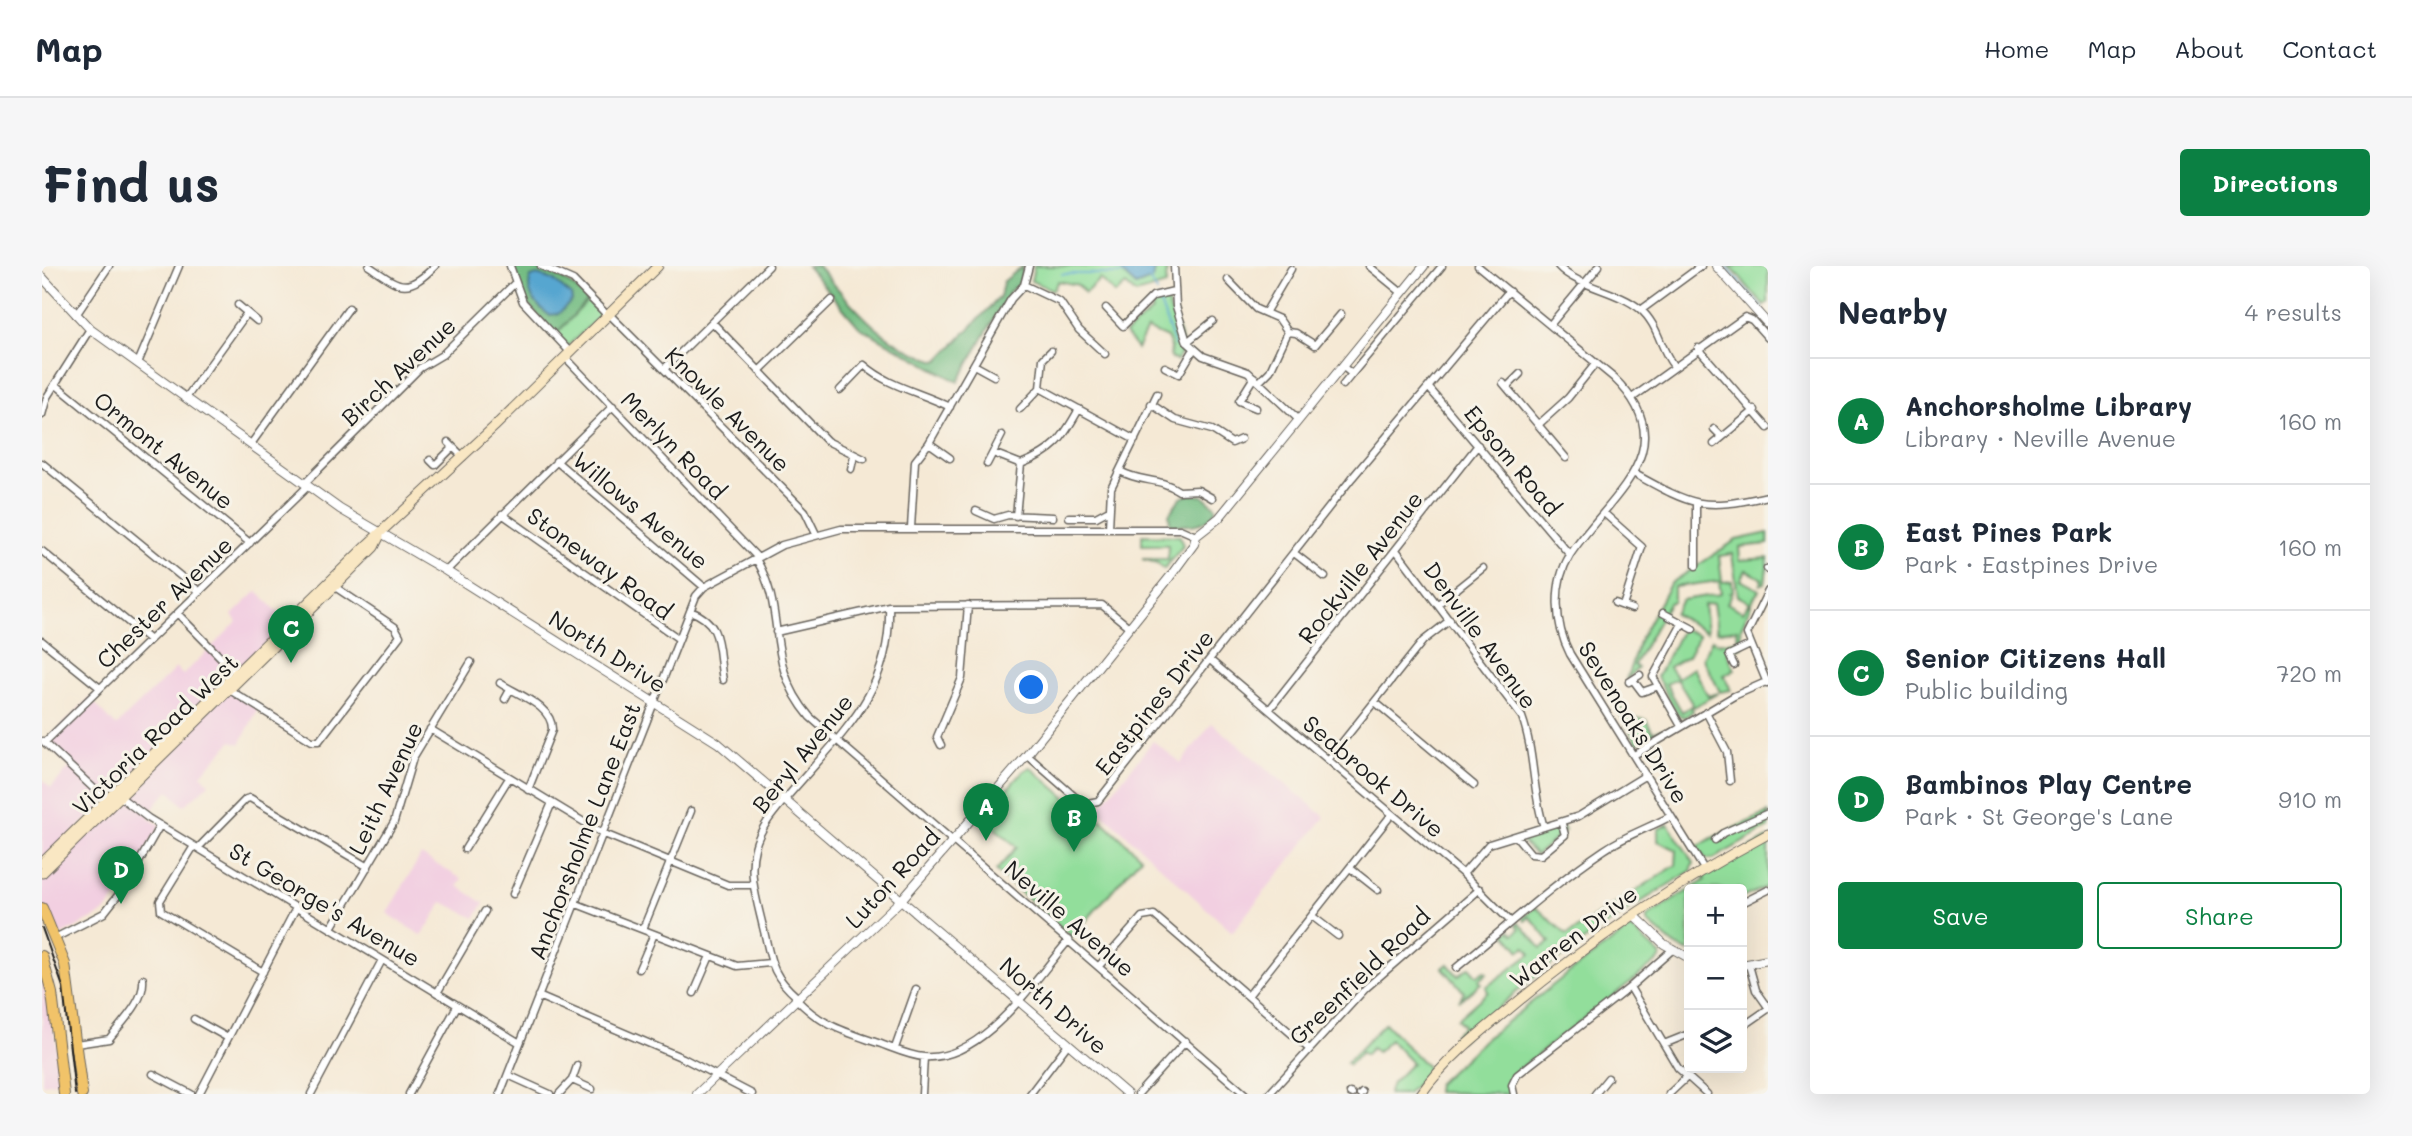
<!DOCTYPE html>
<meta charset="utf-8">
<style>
:root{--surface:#fff;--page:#f6f6f7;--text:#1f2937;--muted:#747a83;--line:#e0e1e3;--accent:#0b8043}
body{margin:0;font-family:Mali,sans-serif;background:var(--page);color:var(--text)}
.controls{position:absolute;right:21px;bottom:21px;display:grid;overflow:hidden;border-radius:7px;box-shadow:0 7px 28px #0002}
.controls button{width:63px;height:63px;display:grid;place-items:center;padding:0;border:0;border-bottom:2px solid var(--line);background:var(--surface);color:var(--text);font:35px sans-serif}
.you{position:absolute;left:990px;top:422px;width:24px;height:24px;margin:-18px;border:5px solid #fff;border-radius:50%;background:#1a73e8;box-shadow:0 0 0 10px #1a73e833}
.badge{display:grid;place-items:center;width:46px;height:46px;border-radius:50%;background:var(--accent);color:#fff;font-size:23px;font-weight:700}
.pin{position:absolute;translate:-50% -58px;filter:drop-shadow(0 2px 4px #0008)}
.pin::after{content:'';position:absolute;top:37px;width:24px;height:21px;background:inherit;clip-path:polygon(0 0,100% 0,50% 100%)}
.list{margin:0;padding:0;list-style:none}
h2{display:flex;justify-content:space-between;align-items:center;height:91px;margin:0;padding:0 28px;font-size:30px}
h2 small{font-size:23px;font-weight:400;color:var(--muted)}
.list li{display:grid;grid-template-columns:46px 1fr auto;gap:21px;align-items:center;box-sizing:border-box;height:126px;padding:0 28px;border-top:2px solid var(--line)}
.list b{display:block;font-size:26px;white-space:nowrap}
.list p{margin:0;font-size:23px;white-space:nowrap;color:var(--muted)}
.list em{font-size:23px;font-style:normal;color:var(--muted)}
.actions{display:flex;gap:14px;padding:21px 28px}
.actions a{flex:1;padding:16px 0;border:2px solid var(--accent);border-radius:7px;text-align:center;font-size:24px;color:var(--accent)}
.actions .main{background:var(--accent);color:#fff}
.icon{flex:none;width:38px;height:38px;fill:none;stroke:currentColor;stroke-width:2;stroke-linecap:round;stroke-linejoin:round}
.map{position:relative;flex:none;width:1726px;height:828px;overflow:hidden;border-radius:7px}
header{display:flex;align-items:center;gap:42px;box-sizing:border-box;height:98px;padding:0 35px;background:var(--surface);border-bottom:2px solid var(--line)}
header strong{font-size:33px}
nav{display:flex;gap:38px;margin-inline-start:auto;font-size:24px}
.intro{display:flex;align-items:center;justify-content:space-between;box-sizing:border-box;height:168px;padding:0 42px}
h1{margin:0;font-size:49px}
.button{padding:18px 32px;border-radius:7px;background:var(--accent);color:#fff;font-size:24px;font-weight:700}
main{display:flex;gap:42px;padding:0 42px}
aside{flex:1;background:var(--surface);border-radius:7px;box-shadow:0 7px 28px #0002}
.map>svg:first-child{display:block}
.built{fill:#f2cfe1}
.green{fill:#92de9b;stroke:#577d5c;stroke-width:2}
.forest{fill:#75bd83;stroke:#486c50;stroke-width:2}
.water{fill:#57a6d0;stroke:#3a6176;stroke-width:2}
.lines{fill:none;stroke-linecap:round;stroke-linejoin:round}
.stream{stroke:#57a6d0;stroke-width:2}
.minor-casing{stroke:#68645d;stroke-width:9}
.tertiary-casing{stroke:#68645d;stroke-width:10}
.secondary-casing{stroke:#68645d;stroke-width:11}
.primary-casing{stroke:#68645d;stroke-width:12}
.minor{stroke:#fff;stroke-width:6}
.tertiary{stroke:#fff;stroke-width:8}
.secondary{stroke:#f9e7c3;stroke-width:9}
.primary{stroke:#f1c369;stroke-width:10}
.tram{stroke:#1c1c1c;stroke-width:2}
.labels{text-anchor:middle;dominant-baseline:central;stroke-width:6;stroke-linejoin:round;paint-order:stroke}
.street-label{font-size:23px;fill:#1c1c1c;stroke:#f7f3e8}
</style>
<header>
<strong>Map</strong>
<nav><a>Home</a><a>Map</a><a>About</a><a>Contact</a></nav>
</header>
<div class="intro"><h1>Find us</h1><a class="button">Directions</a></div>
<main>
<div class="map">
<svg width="1726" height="828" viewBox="0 0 1726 828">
<rect width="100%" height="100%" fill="#f7f3e8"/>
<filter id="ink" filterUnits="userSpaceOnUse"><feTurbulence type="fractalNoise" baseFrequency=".0143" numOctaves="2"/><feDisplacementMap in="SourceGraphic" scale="14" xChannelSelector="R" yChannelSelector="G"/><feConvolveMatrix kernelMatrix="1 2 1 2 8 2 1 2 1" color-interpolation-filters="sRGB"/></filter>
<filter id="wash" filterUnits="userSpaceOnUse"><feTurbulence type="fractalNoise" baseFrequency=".00686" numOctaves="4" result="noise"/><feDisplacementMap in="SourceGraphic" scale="28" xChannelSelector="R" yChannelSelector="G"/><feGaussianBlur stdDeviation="1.57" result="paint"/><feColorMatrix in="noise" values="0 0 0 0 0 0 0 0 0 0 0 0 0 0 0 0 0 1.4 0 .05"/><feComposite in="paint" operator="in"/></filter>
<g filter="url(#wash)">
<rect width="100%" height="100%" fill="#f5e9d5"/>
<!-- built -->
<path class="built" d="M215,325L246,356L0,597V513L9,522L28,501L3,476L48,432L74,460L134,402L141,409L195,356L190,349Z
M187,424L216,443L198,478L190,475L159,508L167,518L142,540L127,525L116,535L106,552L118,559L84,619L62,647L13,672L0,642V607Z
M1170,457L1283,551L1190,666L1056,543L1111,475L1139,497Z
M379,589L420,613L416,620L442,637L433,652L401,636L380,670L345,647Z
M0,690L20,815L0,818Z"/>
<!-- green -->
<path class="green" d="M992,0H1125L1124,19L1094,28L1084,19L1073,28L1058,13L1043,27L1036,19L1016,15L1011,24L989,15Z
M1688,0H1726V37L1722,40Z
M1124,33L1142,81L1135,95L1128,92L1129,81L1125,72L1105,63L1095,83L1083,68L1110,45L1111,34Z
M546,34L560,48L526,80L514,68Z
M1726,267V278L1697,281L1698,294L1726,292L1723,317L1718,318L1720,313L1704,304L1699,314L1717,324L1709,337L1696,330L1690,288L1677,290L1680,316L1690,315L1691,326L1688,327L1690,329L1685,337L1701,346L1706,338L1709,339L1699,362L1700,372L1696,373L1695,363L1675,366L1671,337L1662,339L1665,366L1632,348L1640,334L1679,328L1677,315L1632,321V335L1627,337L1592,399L1596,402L1584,414L1598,373L1628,318L1694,274Z
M1100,269L1138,270L1141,280L1122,303L1115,297L1100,293H1126V279H1100Z
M1640,363L1657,369L1646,390L1627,401L1635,412L1652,402L1666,430L1676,427L1652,441L1635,413L1624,418L1640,446L1649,440L1651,445L1643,451L1636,449L1615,411Z
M1670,373L1676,377L1700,374L1701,380L1685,387L1693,404L1682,409L1689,424L1678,426L1661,392Z
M1572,428L1584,450L1604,454L1611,466L1621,463L1595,477L1568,431Z
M988,501L1037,543L1049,544L1099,591L1030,671L954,605L975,581L941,552L979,507Z
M1726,547V562L1671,593H1664L1654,582L1670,572Z
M1626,558L1652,597L1649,605C1567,654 1488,710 1418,775L1412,768L1421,760L1415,753L1446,726L1444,721L1489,688L1483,681L1478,685L1463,667L1468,664L1472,668L1478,663L1474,658L1477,656L1499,682L1508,676L1488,651L1483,655L1481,652L1494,641L1525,669L1634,599L1635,584L1616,575V563Z
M1521,561L1523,565L1494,589L1476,572Z
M1726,572V620L1700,632V623H1649L1663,614L1660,609Z
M1647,624V686L1632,679L1605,656V651Z
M1589,662L1619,690L1618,693L1472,807L1467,816V828L1394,826L1395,818L1442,774L1525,708Z
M1406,698L1416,710L1427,701L1435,710L1442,705L1445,707L1437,714L1439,717L1417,735L1422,726L1401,702Z
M1343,757L1388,804L1365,828H1346L1350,817L1370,797L1348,774L1335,786L1330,782L1323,789L1319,786L1307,799L1304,797Z"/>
<!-- forest -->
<path class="forest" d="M471,0C502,0 525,12 546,34L514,68L485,38Z
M765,0H776C812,41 841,80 896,95L958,31L961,16L981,0L978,17L968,25L916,116L817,61Z
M1149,228L1161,230L1174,241C1169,261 1145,260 1128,259L1127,248L1138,232Z"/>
<!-- water -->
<path class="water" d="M1084,0H1114L1111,13L1094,20L1080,7Z
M495,9L511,14L529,29L530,35L516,48L507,49C495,40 482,27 489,11Z"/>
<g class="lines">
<!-- stream -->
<path class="stream" d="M1683,0L1720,43
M1020,8H1081
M1108,15L1115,26
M1116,32L1133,80"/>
</g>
</g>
<g filter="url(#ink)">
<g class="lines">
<defs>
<path id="minor" d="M327,0C358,21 364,29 393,0
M468,0L481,36L528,86
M499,0L531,14L565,49
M1132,0L1134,40L1145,76L1161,90L1206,106L1256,153
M1327,0L1360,27
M1436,0L1572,112C1646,183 1565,232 1528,289C1510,318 1513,359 1528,388L1662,603
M1516,0C1535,21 1575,24 1598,43C1616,58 1618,82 1631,99
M1186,14L1214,43L1237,53L1246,66
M982,19L987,0
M196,39L215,55
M1064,42L1081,60L1111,30L1132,25
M1599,44L1659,0
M1223,47L1249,3
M567,48L763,245L774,268
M34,49L67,0
M670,56L785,175L822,193
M1508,59L1557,0
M1246,66L1254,67L1273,79L1299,48
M1145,76L1171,55
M1656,82L1726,162
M523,91L716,292
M96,97L137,0
M932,99L952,110
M1300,100L1310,108L1400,0
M1123,101L1137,108L1152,83
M622,103L727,0
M717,105L790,34
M1212,111L1197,135L1214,142
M1217,116L1228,105L1246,66
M1461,117L1524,192
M13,118L208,277
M1301,119L1310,108
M1465,121L1478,108
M998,122L1093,174
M1387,122L1528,289
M798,124L822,99C847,121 878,126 908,141
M144,132L205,47
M1590,132L1703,51L1710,54L1726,72
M1109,138L1133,154L1170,164L1190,177L1199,173
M978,143L998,122L1001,93L1009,85
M0,149L5,131L48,63
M1496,159L1526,132L1554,97
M1672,163L1680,171
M406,176L421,191
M887,177L908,192
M209,178L307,42
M1672,178L1713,144
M951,187L979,198C1012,185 1020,174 1037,143
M388,194L393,199L411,181
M514,195L662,321
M0,197L158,326
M945,198L960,169
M809,203L812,190
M1078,205C1099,217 1117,211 1137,225L1156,224L1170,232
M1593,208C1651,240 1660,245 1726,230
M263,217L378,102L400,89L472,18
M934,245L952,253L966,249L1011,251
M460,248L637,373
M1563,248L1600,281L1581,340
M974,250L979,198
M1027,251H1054L1067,244
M869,262L873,195L887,177L969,33L982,19L1018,36L1037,64L1063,88
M1067,262L1069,222L1115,128
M1354,284L1480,451C1493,487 1490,525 1502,561
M0,285L108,374
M1252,287L1283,311
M714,293C747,348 720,394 768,451L1203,828
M1654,300V238
M1725,303L1726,304
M404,305L571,140
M1573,337L1590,343
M1396,338L1441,302
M648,345C682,357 675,383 681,414
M1621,347L1651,363
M136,348L196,409
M734,366L847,340L1060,339L1087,361
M0,375L58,422
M1168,394L1421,608L1469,656
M1692,399L1687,389L1708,379
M1591,414L1600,426L1614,421
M1587,416L1598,409
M458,417C476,429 511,440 510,464L486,524
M1725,417L1705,368L1726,325
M186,423L270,475H277L358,370L353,361L290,319
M463,433L468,424
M1333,436L1432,519
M1227,444L1436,179
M1664,446L1685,486L1688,515
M1639,460L1611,411L1640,358
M388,463L560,567L686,619H711
M1,475L65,535
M3,476L266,220
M899,479L895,471L920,412L926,339
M985,489L1041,538L1056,535L1310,212L1467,25
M1592,489L1692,430L1726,415
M1286,494L1381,375L1408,354
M77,530L106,552L478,777
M1474,570L1489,588L1499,589L1523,569L1520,558
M1673,574L1681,567L1726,547
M152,580L118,635L119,645L221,706
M156,582L204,533L208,532L326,601
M423,583L467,512
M1308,602L1336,624
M1421,608L1447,578L1537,550L1604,509
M471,628L509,539
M532,637L695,700L728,697
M1700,637L1726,624
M1270,650L1296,670
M289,662L352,556L371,492L429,396
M601,663L649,545
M13,672L62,647L84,619L118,559
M1707,699L1714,724L1726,741
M1057,700L1100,651L1112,649L1266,782
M1414,702C1463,662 1510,619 1562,584C1584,569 1607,562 1629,550
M597,703L612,668
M1588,721L1636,802L1665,828
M395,727L443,645
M652,727L668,690
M496,730L641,792L710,828
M1206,730L1350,548
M755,731C728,708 729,693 721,661C715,635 706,608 713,582C718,560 737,540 751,524C802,465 850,424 847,340
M753,732C780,760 801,765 836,777C851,782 867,790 882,791C942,795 992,714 1027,674
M152,753L186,772
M1700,761L1726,743
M34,778L67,773C80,756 103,735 101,713
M1622,778L1647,768
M853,782L874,723
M111,808L149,828
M466,809L508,828
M530,814L550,823
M1308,827L1310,828
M157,828L254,642
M269,828L340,694
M367,828L415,740
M458,828L654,330L662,321L740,279L799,263H1138L1154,270
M517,828L530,814L535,800
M880,828L882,791
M988,828L1026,778
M1096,828L1144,775
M1227,828L1324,722L1438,623
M1318,828L1320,826
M1472,828L1470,819L1475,809L1588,721L1630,684
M1553,828L1566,812
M1627,828L1644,812"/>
<path id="tertiary" d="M1674,0L1726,58
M0,11L48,63L298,243L404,305L676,477L1085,828
M1594,651L1622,678L1647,692
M1700,699L1726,694
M655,828L860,633L985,489L1127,312L1152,278L1154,270L1177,252L1382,0"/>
<path id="secondary" d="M0,597L327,277L452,161L616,0
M0,607L292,321L332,281L337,271
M1379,828C1402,795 1436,768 1467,743C1548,675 1633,618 1726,568"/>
<path id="primary" d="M0,642L23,698L40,828
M0,690L10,727L22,828"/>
</defs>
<!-- minor casing -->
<use href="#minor" class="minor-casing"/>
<!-- tertiary casing -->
<use href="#tertiary" class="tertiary-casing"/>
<!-- secondary casing -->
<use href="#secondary" class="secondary-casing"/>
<!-- primary casing -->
<use href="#primary" class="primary-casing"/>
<!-- minor -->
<use href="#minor" class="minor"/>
<!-- tertiary -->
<use href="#tertiary" class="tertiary"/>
<!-- secondary -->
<use href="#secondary" class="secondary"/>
<!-- primary -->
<use href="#primary" class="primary"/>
<!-- tram -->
<path class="tram" d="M0,662L21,721L33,828"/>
</g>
</g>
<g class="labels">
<!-- street labels -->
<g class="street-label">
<text transform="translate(356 105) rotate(-43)">Birch Avenue</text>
<text transform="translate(686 143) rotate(45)">Knowle Avenue</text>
<text transform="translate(632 179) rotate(46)">Merlyn Road</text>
<text transform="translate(122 184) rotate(39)">Ormont Avenue</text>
<text transform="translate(1471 194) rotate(50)">Epsom Road</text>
<text transform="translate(599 244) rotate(40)">Willows Avenue</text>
<text transform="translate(558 297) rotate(36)">Stoneway Road</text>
<text transform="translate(1318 301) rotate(-52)">Rockville Avenue</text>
<text transform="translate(122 336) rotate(-44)">Chester Avenue</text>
<text transform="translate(1439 369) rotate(54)">Denville Avenue</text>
<text transform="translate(566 385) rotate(32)">North Drive</text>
<text transform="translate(1112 436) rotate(-52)">Eastpines Drive</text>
<text transform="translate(1592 456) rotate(58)">Sevenoaks Drive</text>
<text transform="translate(113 468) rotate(-44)">Victoria Road West</text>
<text transform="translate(760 487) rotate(-51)">Beryl Avenue</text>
<text transform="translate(1332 510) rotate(40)">Seabrook Drive</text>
<text transform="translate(343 522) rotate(-65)">Leith Avenue</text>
<text transform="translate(542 565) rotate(-69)">Anchorsholme Lane East</text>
<text transform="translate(850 612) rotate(-47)">Luton Road</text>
<text transform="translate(283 638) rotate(31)">St George's Avenue</text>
<text transform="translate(1028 652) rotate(41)">Neville Avenue</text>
<text transform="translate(1531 670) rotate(-37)">Warren Drive</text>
<text transform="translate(1317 710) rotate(-44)">Greenfield Road</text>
<text transform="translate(1012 739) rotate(41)">North Drive</text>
</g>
</g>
</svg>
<div class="controls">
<button>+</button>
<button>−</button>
<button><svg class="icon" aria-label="layers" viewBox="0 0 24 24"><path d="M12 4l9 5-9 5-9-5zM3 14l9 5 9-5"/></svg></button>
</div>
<div class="you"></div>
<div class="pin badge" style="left:944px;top:575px">A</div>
<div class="pin badge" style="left:1032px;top:586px">B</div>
<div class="pin badge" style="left:249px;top:397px">C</div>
<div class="pin badge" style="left:79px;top:638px">D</div>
</div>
<aside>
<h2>Nearby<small>4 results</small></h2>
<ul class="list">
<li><span class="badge">A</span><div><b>Anchorsholme Library</b><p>Library · Neville Avenue</p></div><em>160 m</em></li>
<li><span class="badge">B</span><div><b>East Pines Park</b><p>Park · Eastpines Drive</p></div><em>160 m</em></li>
<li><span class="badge">C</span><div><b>Senior Citizens Hall</b><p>Public building</p></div><em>720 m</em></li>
<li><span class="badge">D</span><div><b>Bambinos Play Centre</b><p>Park · St George's Lane</p></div><em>910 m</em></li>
</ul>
<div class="actions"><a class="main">Save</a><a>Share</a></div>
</aside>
</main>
